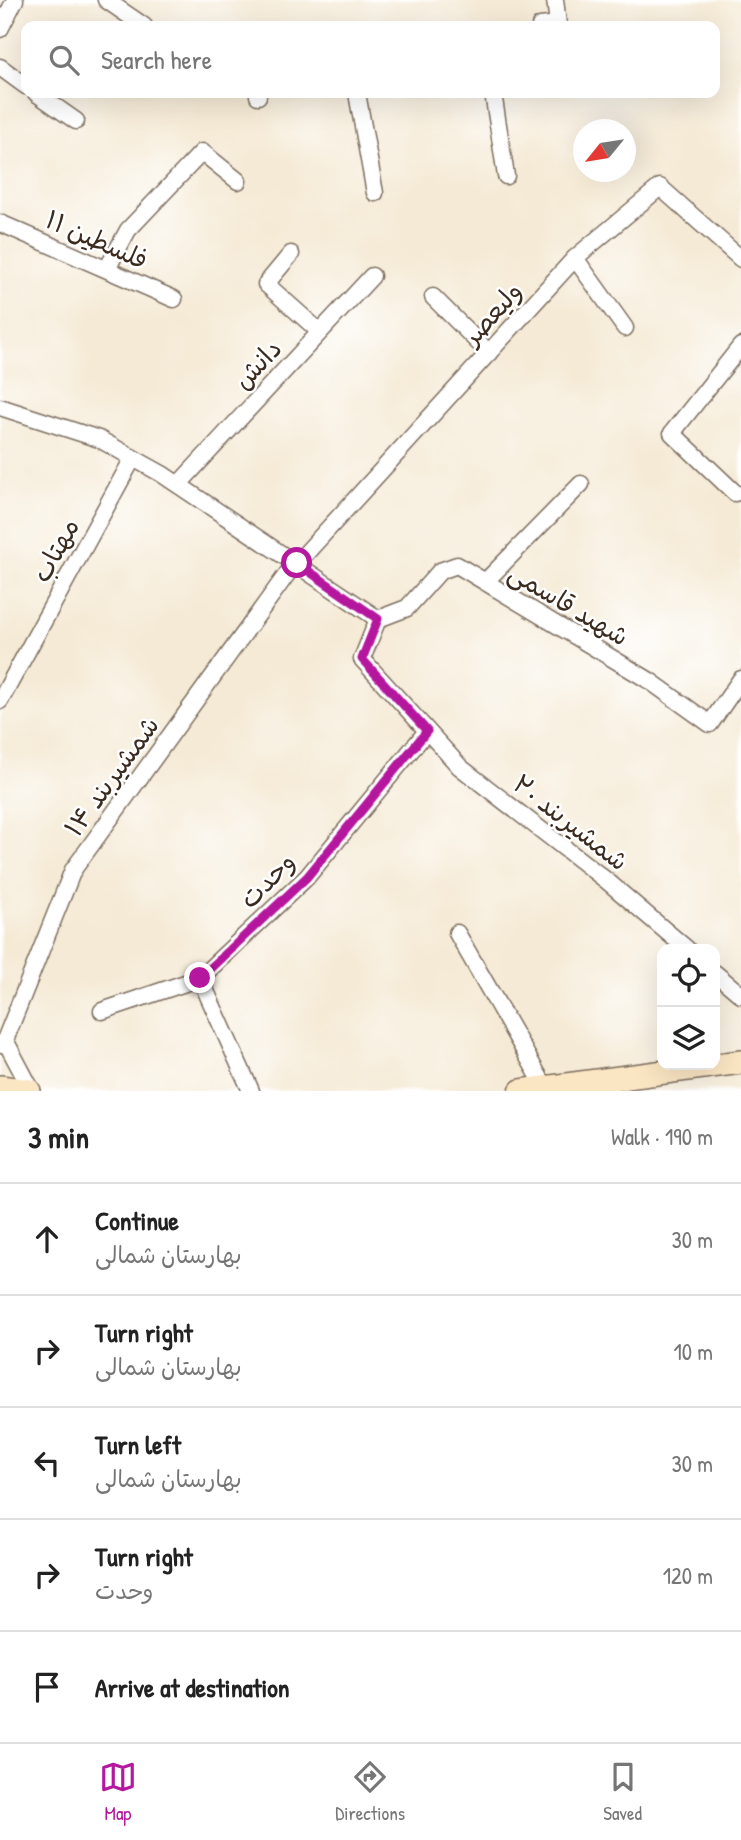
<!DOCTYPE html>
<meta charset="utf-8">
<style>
:root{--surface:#fff;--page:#f6f6f6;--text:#222;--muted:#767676;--line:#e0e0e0;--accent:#b5179e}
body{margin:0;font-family:"Patrick Hand","Playpen Sans Arabic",sans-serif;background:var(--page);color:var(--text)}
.controls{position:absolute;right:21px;bottom:21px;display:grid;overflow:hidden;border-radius:14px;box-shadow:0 7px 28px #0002}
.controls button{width:63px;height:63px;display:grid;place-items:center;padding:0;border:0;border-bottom:2px solid var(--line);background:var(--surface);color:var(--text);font:35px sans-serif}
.compass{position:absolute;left:573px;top:119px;width:63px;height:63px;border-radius:50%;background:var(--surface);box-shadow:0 7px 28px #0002;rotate:240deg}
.stop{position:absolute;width:21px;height:21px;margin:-16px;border:5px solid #b5179e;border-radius:50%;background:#fff}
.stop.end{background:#b5179e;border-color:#fff;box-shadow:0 2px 7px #0008}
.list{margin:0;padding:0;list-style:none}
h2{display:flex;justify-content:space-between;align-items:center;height:91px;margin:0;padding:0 28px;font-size:30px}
h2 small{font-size:23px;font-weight:400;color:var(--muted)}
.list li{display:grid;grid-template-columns:46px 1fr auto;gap:21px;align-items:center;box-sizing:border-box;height:112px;padding:0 28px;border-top:2px solid var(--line)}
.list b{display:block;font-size:26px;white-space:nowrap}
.list p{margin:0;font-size:23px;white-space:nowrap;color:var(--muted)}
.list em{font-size:23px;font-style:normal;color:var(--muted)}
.icon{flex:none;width:38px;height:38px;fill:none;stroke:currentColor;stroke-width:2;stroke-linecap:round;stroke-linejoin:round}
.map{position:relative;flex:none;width:741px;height:1091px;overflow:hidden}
.search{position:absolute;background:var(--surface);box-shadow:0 7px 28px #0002;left:21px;right:21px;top:21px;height:77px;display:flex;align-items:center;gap:18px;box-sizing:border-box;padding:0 24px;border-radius:14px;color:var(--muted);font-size:26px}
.sheet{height:651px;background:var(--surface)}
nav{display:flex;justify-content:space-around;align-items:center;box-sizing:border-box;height:98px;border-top:2px solid var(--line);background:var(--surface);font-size:19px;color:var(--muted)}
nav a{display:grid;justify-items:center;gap:4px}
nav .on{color:var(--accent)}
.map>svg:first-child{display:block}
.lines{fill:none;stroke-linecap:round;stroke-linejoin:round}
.street-casing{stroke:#7c6d5e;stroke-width:19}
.secondary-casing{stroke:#7c6d5e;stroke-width:26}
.street{stroke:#fff;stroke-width:16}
.secondary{stroke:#fbe6c3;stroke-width:23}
.route{stroke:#b5179e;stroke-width:9}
.labels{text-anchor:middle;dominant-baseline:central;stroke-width:5;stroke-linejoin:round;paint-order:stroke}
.street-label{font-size:26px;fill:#3b2a1e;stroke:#fff}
</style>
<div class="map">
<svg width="741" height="1091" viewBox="0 0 741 1091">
<rect width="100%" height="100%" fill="#fff"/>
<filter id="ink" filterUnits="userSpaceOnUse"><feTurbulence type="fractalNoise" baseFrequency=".0143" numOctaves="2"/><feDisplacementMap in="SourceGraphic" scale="14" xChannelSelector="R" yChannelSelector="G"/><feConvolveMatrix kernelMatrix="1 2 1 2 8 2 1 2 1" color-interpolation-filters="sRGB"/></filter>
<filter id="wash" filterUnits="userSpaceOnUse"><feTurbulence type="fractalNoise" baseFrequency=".00686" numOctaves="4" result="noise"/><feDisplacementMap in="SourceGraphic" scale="28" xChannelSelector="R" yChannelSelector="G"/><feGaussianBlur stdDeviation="1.57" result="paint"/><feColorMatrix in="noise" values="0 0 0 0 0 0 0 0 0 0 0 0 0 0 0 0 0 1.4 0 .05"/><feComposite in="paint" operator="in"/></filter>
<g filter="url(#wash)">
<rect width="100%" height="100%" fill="#f5ead5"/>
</g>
<g filter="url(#ink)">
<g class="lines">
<defs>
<path id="street" d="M106,0L144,26
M540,26L558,24L555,0
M0,29L15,0
M0,67L26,86
M36,93L76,121
M258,93V96
M357,93L375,193
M493,93L506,176
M0,223L174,299
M291,254L266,284L320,332
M575,258L625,328
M107,269L128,230L202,152L238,181
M433,297L489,353
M0,407L99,439L162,474L378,619
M178,485L372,276
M735,493L672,433L741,346
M485,582L581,484
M378,619L362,659L460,767L607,881L687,949
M378,619L407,608L440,571L457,565L650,681L710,724L741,679
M0,701L133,458
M457,933L545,1087
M715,973L741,995
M200,978L251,1091
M102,1011L200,978L307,877L427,731
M5,1040L73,870L287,574L575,258L660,187L741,259
M0,1044L5,1040L32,1091"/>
<path id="secondary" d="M0,1087L29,1091
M521,1091L741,1062"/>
</defs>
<!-- street casing -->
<use href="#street" class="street-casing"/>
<!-- secondary casing -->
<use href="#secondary" class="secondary-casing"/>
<!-- street -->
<use href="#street" class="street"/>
<!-- secondary -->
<use href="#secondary" class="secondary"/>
</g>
</g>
<g class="lines" filter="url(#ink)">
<!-- route -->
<path class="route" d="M200,978L307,877L427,731L362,659L378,619L297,563"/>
</g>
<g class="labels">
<!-- street labels -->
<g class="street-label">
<text transform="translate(97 239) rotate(24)">فلسطین ۱۱</text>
<text transform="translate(492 313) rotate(-48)">ولیعصر</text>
<text transform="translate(257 364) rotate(-47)">دانش</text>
<text transform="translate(55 550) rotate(-61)">مهتاب</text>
<text transform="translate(569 604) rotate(31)">شهید قاسمی</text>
<text transform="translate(111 776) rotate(-54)">شمشیربند ۱۴</text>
<text transform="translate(571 822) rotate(38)">شمشیربند ۲۰</text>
<text transform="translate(267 880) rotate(-45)">وحدت</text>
</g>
</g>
</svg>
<div class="controls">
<button><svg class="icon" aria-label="locate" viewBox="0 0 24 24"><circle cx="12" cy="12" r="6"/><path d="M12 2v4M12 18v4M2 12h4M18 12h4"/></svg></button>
<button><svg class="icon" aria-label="layers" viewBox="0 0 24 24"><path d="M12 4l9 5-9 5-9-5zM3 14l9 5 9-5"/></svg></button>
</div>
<svg class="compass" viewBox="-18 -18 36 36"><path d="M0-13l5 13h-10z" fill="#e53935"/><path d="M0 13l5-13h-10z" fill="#767676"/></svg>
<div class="stop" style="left:297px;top:563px"></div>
<div class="stop end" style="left:200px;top:978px"></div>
<div class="search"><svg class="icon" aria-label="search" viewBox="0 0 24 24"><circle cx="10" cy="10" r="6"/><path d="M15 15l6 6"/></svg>Search here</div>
</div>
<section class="sheet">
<h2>3 min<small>Walk · 190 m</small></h2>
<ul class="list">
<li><svg class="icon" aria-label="ahead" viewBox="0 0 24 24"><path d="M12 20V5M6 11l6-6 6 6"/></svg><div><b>Continue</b><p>بهارستان شمالی</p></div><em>30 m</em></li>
<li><svg class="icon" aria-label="right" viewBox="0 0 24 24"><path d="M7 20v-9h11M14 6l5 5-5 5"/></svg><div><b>Turn right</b><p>بهارستان شمالی</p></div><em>10 m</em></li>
<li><svg class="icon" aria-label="left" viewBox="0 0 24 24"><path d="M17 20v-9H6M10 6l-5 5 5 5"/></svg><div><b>Turn left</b><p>بهارستان شمالی</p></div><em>30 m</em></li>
<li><svg class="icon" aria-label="right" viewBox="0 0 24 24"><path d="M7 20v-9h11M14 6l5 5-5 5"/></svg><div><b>Turn right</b><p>وحدت</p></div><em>120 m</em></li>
<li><svg class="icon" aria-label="arrive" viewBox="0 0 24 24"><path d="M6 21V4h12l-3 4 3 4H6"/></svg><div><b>Arrive at destination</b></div></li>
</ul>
</section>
<nav>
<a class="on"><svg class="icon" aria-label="map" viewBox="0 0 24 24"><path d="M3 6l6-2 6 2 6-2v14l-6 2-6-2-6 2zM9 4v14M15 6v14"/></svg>Map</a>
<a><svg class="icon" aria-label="directions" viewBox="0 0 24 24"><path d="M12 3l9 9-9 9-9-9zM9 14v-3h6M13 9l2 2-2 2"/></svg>Directions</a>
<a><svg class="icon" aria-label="saved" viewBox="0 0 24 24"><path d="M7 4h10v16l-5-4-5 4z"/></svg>Saved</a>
</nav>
